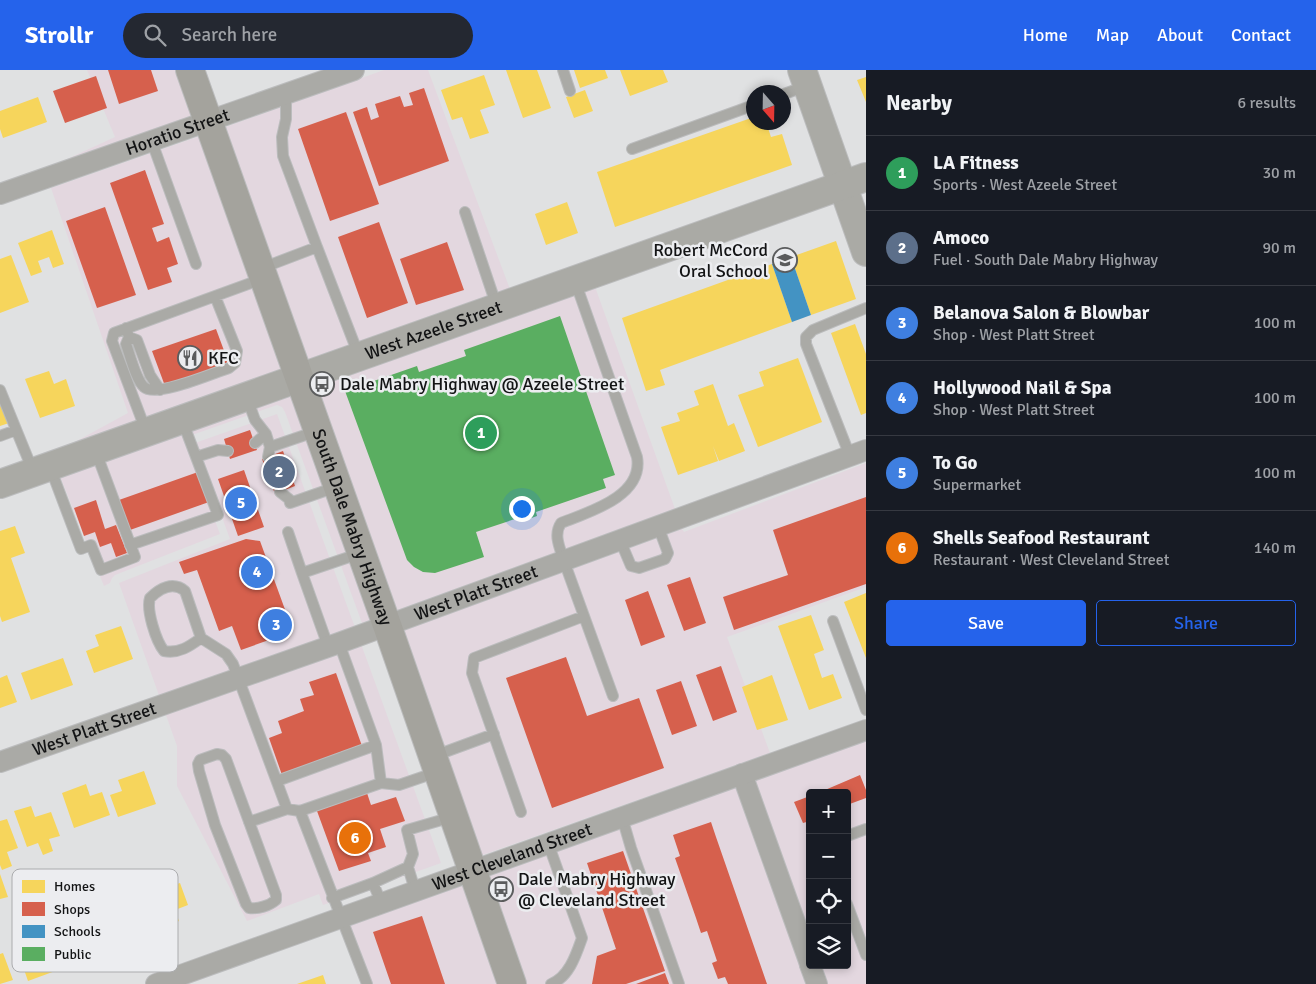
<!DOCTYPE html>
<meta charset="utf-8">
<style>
:root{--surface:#171b24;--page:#242831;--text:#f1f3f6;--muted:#9ea1a6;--line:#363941;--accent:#2563eb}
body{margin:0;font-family:Signika,sans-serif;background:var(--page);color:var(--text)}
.controls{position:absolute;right:15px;bottom:15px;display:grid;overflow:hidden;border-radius:5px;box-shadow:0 2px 8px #0003}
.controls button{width:45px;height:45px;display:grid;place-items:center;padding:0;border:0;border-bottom:1px solid var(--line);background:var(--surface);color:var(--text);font:25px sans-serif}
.compass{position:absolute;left:746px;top:15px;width:45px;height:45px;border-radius:50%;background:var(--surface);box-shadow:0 2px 8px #0003;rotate:160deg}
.you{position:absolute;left:521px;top:438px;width:18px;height:18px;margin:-12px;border:4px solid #fff;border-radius:50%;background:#1a73e8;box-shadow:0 0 0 8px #1a73e833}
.badge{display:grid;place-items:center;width:32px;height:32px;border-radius:50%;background:var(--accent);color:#fff;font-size:16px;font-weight:700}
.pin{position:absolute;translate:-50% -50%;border:2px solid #fff;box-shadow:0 1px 5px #0006}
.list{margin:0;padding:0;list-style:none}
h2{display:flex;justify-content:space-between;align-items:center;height:65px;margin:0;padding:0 20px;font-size:21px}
h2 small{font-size:16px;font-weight:400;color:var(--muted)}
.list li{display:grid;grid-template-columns:32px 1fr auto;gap:15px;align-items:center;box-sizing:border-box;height:75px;padding:0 20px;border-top:1px solid var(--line)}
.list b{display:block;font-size:19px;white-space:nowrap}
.list p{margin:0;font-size:16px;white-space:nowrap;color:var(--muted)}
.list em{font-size:16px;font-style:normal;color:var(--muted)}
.actions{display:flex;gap:10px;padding:15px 20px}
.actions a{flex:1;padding:11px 0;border:1px solid var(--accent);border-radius:5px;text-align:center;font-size:18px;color:var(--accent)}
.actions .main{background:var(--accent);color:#fff}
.icon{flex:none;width:28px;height:28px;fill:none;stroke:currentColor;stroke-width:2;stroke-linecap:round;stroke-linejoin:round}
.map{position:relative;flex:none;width:866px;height:914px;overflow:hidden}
header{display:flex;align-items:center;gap:30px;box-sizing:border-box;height:70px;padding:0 25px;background:var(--accent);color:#fff}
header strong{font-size:24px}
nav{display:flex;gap:28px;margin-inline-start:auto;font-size:18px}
.search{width:350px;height:45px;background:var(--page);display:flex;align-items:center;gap:12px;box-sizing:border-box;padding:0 18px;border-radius:28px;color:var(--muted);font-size:19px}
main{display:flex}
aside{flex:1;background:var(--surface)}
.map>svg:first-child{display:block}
.commercial{fill:#e3d7df}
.homes{fill:#f6d55c}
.shops{fill:#d6604d}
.schools{fill:#4393c3}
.public{fill:#5aae61}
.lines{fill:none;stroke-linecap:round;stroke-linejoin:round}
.lane-casing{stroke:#bbbcbd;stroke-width:12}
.street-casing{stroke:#bbbcbd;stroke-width:22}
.secondary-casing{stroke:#bbbcbd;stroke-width:30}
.primary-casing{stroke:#bbbcbd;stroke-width:30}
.lane{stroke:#aaaaa6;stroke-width:10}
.street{stroke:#aaaaa6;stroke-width:20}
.secondary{stroke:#aaaaa5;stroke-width:28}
.primary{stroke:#a4a39d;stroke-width:28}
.labels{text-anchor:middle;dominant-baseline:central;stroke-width:5;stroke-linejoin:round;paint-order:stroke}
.street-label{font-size:18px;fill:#131415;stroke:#ecedf0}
.poi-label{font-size:18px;fill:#131415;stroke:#ecedf0;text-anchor:start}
.key{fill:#ecedf0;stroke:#abacae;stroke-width:1}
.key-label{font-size:14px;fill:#131415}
</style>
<header>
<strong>Strollr</strong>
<div class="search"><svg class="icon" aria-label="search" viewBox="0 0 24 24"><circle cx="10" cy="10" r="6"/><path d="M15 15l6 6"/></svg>Search here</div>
<nav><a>Home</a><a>Map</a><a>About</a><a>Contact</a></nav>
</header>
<main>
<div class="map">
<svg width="866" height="914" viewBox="0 0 866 914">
<rect width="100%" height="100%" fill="#e0e1e2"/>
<!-- commercial -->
<path class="commercial" d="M87,0H180L196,46L54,95L115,67Z
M384,0H428L511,222L305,295L220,59Z
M203,65L287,301L51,385L128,343L51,118Z
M594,214L675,439L393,542L312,314Z
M294,321L375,548L362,553L285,342L282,337L277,335L192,365L187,376L220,464L115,505L112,508L110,513L104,516L59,404Z
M277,344L441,793L323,835L319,824L247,851L177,716V676L119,513L230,469L195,373Z
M866,393V517L727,567L770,683L477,787L399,562L682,459L684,462Z
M866,671V914H827L820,895H847V723H810V867L754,711Z
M736,717L807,914H522L484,807Z
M466,813L502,914H361L340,858Z"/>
<!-- homes -->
<path class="homes" d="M506,0H537L551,38L523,48Z
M574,0H605L608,8L580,18Z
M620,0H663L668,12L630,26Z
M484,5L495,35L480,40L489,63L470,69L462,47L452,50L441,20Z
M866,7V32L857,10Z
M585,20L593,41L574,48L566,27Z
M38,27L47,52L3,68L0,59V41Z
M754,47V52H766L771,67L782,64L792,95L615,157L597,102Z
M567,132L578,163L546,175L535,144Z
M52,160L64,194L53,198L49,187L38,191L42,202L31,206L18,173Z
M836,171L856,229L811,245L791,187Z
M11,185L29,232L0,243V189Z
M772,194L792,252L660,300L665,315L646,321L622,248Z
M855,254L866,284V343L861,345L831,263Z
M798,288L822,352L758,377L738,325L764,316L759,302Z
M49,301L54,314L66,309L75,336L40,348L25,309Z
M713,314L728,356L734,353L745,381L719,391L713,376L718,391L678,405L661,357L680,351L677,343L699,335L694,321Z
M0,329L9,353L0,356Z
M15,456L25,483L11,488L30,542L2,552L0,546V461Z
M866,523V588L844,532Z
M811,545L824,580L814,584L822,608L833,604L842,628L809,640L778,556Z
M121,556L133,589L94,603L86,581L99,576L95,565Z
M63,588L73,615L31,630L21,603Z
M7,605L17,632L0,638V608Z
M772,605L788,650L757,660L742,617Z
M144,701L156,734L118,747L110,725L122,721L118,710Z
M86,714L90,726L102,722L110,745L74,758L62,723Z
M31,736L35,747L51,742L60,766L49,769L53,781L43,785L38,773L27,777L14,741Z
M7,749L18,778L7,782L12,796L2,800L0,795V751Z
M0,804L8,827L0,829Z
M180,813L188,835L175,840L179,851L166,856L154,822Z
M43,857L58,900L28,911L13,868Z
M3,883L13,910L0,914V884Z
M323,905L326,914H297Z"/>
<!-- shops -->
<path class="shops" d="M108,0H151L158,21L119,34Z
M96,6L107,38L65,53L53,21Z
M424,18L449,91L379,116L353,42L367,37L371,50L379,47L375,34L400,26L404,37L413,35L409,23Z
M346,42L379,134L330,151L298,59Z
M145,100L164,154L152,158L157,172L169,167L178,194L167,198L172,212L148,220L110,113Z
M105,137L136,225L97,238L66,151Z
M379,152L408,233L367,248L338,167Z
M447,172L464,220L416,235L400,189Z
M216,259L229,294L165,316L152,281Z
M250,360L257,380L230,389L224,369Z
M283,381L295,416L275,424L262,389Z
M244,400L264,457L238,466L218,409Z
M198,402L209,432L130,460L119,430Z
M866,427V514L734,560L723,527L788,505L773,460Z
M96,430L105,459L116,455L127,483L116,487L111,473L100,477L95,462L84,466L74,438Z
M246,469L260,471L291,556L283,565L241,580L232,556L219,561L197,500L184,504L179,492Z
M690,507L706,553L684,561L667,515Z
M648,521L665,567L641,576L625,530Z
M566,587L587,646L639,628L664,698L552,738L506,608Z
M721,596L737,642L713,651L696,605Z
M336,603L362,676L282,705L269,668L282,663L278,651L304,641L300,629L314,625L309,612Z
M681,611L697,656L672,665L656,620Z
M860,705L866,720V728L847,735V723H818Z
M367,723L371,735L396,727L405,751L380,759L386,777L368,783L371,791L339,801L317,741Z
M810,726V751L803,753L794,732Z
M711,752L716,767L767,914H728L725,907L718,909L712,893L717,891L707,861L701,863L696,848L675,788L680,786L673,765Z
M623,781L665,901L626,914H592L597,886L616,879L587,793Z
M422,846L445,914H391L373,862Z
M665,903L669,914H636Z"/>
<!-- schools -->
<path class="schools" d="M791,187L811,245L792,252L772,194Z"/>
<!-- public -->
<path class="public" d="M560,246L615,405L603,409L606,418L536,442L537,446L523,451L521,447L476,462L484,487L435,503L423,502L414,497L407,490L345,321L417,296L419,302L466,286L464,280Z"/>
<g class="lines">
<defs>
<path id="lane" d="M563,0L570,21
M784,24L806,16
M286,25V49L282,67L283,86L317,177
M152,72L196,194
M632,79L754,35
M465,142L497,237
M262,198L317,177L359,286
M575,211L637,387C644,426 589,442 561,453C553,465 560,478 564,491L613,626
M126,258L129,267L126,274C130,285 136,310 144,317C156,328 213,303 229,298L235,293L237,281L215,226
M129,267L137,270L150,305L160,320
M0,320L33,401
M247,328L255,350L266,364
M146,361L112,271L114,263L262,209
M0,366L16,360
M255,373L266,364L270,377L268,387
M270,377L317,361
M850,386L806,274V267L813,260L866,238
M196,387L218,380L228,381
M50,397L81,479L91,475L101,500L135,487L96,382
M280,422L289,429L290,433L336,417
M288,462L302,503
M620,470L631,496L639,498L665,489L668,483L658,456
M130,475L218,445L182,350
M833,551L866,640
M201,568C190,576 179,584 164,581C156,571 146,540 150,528C160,518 173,511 185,521L201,568L226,584L233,594L287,739L300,741L367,914
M339,573L376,675L381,713
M328,576L302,503L361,483
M217,684L222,685L226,689L276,825V830C269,836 258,839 249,838L246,834L215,755L199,701L198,694L200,690Z
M434,686L494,664
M277,711L376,675
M300,741L381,713L399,715L437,702
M521,742L472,603L474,588L584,546
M622,747L631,778L679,914
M249,752L287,739
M847,766L866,759
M548,773L582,868C576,885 569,907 551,914
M408,797L415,820
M373,813L381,832
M332,828L373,813L408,797L413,784L407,760L452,747
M847,834L866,885"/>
<g id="street">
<path id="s1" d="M0,124L354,0"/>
<path id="s2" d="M0,692L339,573L866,380"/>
<path d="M742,704L810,894"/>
<path d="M810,895L817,914"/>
<path id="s3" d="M156,914L866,660"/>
</g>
<g id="secondary">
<path d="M802,0L866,182"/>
<path id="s4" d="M0,414L866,107"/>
</g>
<g id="primary">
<path id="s5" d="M190,0L387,555L512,914"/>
</g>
</defs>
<!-- lane casing -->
<use href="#lane" class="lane-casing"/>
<!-- street casing -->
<use href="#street" class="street-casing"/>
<!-- secondary casing -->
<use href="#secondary" class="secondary-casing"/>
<!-- primary casing -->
<use href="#primary" class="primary-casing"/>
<!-- lane -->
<use href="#lane" class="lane"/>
<!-- street -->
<use href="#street" class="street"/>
<!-- secondary -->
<use href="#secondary" class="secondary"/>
<!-- primary -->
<use href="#primary" class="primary"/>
</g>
<!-- icons -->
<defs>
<symbol id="school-ring" viewBox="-11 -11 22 22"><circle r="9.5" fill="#ecedf0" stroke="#5b5c5d" stroke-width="1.5"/><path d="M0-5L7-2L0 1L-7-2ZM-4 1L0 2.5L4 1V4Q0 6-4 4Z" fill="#5b5c5d"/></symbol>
<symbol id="restaurant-ring" viewBox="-11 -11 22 22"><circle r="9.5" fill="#ecedf0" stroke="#5b5c5d" stroke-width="1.5"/><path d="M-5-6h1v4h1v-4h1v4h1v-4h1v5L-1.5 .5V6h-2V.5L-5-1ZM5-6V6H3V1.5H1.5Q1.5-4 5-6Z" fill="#5b5c5d"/></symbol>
<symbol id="bus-ring" viewBox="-11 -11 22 22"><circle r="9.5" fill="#ecedf0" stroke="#5b5c5d" stroke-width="1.5"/><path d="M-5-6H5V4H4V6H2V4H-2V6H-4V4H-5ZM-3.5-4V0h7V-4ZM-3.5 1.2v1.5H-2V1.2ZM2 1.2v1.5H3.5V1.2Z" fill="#5b5c5d"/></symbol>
</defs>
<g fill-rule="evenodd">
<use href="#school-ring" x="771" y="176" width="28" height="28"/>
<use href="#restaurant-ring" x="176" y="274" width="28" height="28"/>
<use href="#bus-ring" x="308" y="300" width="28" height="28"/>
<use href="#bus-ring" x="487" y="805" width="28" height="28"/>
</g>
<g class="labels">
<!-- street labels -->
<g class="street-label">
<text stroke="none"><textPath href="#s1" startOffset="188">Horatio Street</textPath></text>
<text stroke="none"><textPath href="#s4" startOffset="460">West Azeele Street</textPath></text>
<text stroke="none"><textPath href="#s5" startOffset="485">South Dale Mabry Highway</textPath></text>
<text stroke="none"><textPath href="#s2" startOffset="505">West Platt Street</textPath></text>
<text stroke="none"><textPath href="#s2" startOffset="100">West Platt Street</textPath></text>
<text stroke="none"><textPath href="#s3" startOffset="378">West Cleveland Street</textPath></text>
</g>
<!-- poi labels -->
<g class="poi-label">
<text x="768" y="180" text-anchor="end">Robert McCord<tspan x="768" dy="21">Oral School</tspan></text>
<text x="208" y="288">KFC</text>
<text x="340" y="314">Dale Mabry Highway @ Azeele Street</text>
<text x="518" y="809">Dale Mabry Highway<tspan x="518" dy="21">@ Cleveland Street</tspan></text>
</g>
</g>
<!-- legend -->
<rect x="12" y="799" width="166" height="103" rx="8" class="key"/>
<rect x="22" y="810" width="23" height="13" fill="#f6d55c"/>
<rect x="22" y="832" width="23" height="14" fill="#d6604d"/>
<rect x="22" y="855" width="23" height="13" fill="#4393c3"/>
<rect x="22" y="877" width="23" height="14" fill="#5aae61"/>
<g class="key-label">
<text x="54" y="821">Homes</text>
<text x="54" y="844">Shops</text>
<text x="54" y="866">Schools</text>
<text x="54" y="889">Public</text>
</g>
</svg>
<div class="controls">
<button>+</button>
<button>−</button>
<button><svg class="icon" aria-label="locate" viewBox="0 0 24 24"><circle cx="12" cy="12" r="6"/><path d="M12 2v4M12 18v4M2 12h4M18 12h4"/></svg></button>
<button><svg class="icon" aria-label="layers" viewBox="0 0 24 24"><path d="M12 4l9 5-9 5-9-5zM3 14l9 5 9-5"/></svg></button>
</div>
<svg class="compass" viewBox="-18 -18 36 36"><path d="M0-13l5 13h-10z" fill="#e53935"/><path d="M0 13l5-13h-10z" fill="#9ea1a6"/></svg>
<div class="you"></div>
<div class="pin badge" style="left:481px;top:363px;background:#2e9e5b">1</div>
<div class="pin badge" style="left:279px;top:402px;background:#5c6f8a">2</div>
<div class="pin badge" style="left:276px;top:555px;background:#3f7fe0">3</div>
<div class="pin badge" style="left:257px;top:502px;background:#3f7fe0">4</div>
<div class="pin badge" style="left:241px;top:433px;background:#3f7fe0">5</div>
<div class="pin badge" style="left:355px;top:768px;background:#e8710a">6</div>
</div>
<aside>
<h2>Nearby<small>6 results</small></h2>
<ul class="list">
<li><span class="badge" style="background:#2e9e5b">1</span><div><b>LA Fitness</b><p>Sports · West Azeele Street</p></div><em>30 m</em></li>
<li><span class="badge" style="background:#5c6f8a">2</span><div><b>Amoco</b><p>Fuel · South Dale Mabry Highway</p></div><em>90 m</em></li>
<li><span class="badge" style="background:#3f7fe0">3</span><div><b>Belanova Salon &amp; Blowbar</b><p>Shop · West Platt Street</p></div><em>100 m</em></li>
<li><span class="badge" style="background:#3f7fe0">4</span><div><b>Hollywood Nail &amp; Spa</b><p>Shop · West Platt Street</p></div><em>100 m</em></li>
<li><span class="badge" style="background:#3f7fe0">5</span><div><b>To Go</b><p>Supermarket</p></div><em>100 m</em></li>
<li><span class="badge" style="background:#e8710a">6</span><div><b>Shells Seafood Restaurant</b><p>Restaurant · West Cleveland Street</p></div><em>140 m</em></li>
</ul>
<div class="actions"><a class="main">Save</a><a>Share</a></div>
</aside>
</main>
